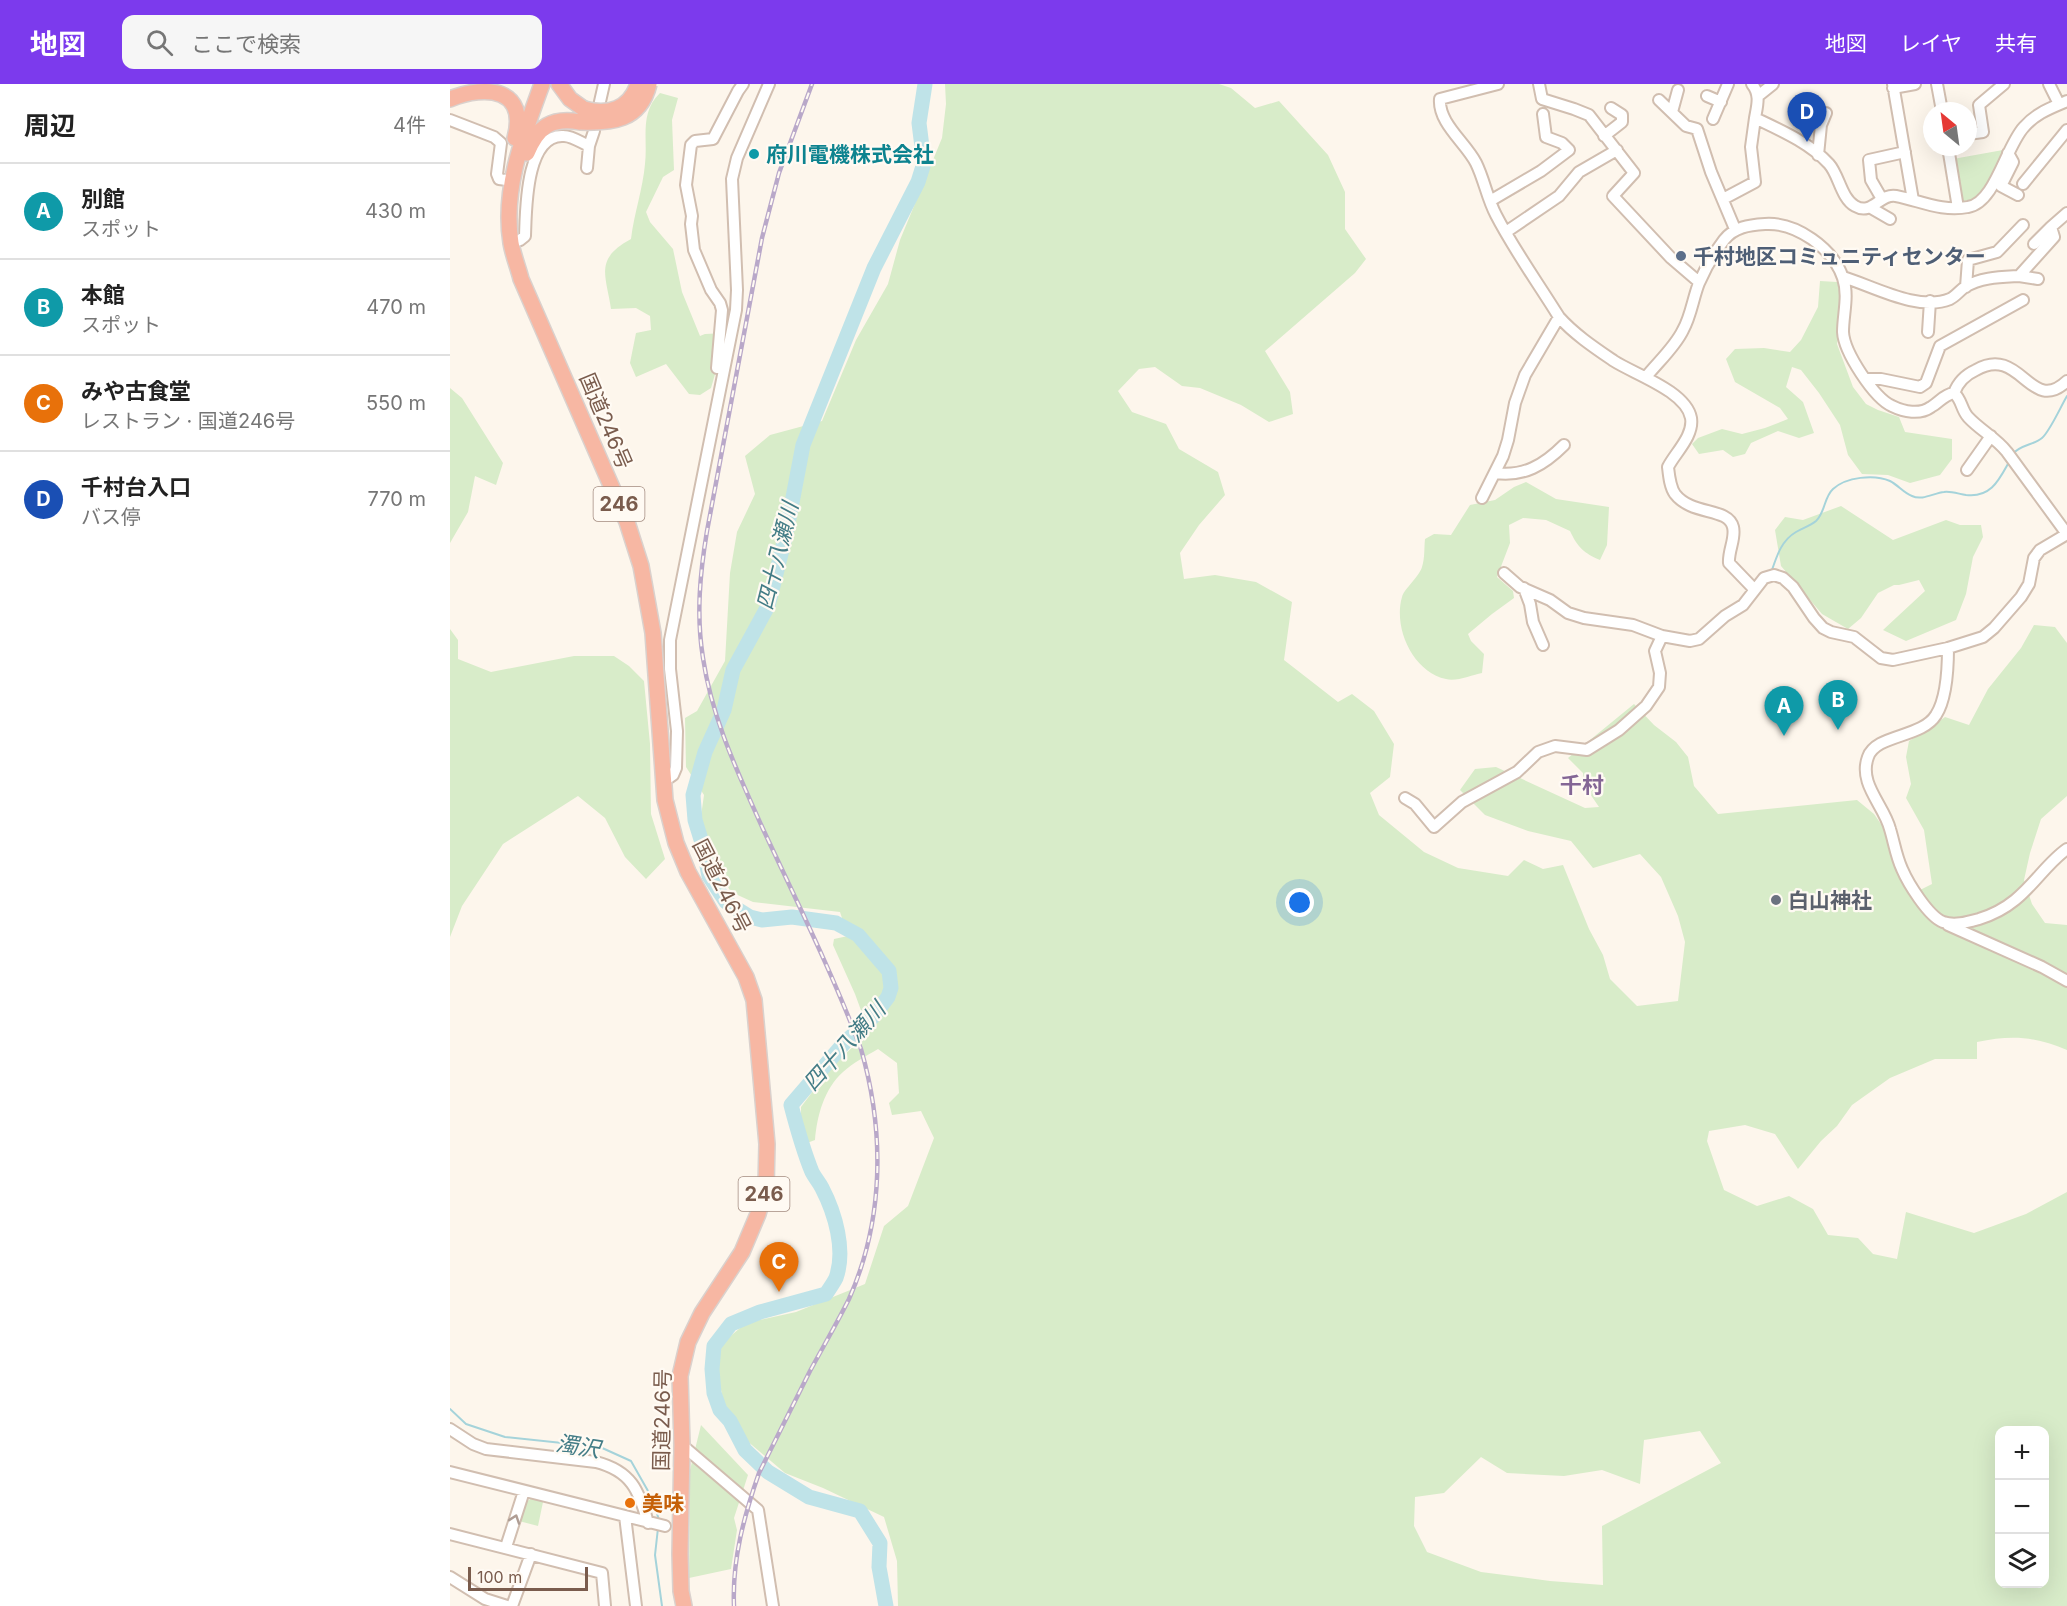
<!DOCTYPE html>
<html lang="ja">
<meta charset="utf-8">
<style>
:root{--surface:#fff;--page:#f6f6f6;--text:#222;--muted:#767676;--line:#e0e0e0;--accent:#7c3aed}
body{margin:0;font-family:Inter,"Noto Sans JP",sans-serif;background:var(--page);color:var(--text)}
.controls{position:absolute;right:18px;bottom:18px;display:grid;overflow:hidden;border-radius:12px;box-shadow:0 6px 24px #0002}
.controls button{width:54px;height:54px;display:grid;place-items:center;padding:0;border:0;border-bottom:2px solid var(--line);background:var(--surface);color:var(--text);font:30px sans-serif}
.compass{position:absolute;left:1473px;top:18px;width:54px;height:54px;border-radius:50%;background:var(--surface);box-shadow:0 6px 24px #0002;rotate:331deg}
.scale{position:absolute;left:18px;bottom:15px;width:120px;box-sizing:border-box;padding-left:6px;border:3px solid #7a5c4d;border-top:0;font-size:16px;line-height:21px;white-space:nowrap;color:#7a5c4d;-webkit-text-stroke:4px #fffaf3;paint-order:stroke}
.you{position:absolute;left:850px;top:819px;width:21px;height:21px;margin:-15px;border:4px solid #fff;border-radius:50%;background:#1a73e8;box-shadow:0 0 0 9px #1a73e833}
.badge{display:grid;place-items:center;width:39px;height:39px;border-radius:50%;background:var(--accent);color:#fff;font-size:20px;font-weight:700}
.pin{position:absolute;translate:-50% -50px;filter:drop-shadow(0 2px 3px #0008)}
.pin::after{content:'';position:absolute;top:32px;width:21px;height:18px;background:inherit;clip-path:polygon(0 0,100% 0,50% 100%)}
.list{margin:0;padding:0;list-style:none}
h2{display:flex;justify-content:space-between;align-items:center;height:78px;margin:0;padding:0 24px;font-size:26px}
h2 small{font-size:20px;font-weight:400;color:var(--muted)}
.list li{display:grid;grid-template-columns:39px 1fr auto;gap:18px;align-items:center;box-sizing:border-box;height:96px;padding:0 24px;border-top:2px solid var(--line)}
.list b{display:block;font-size:22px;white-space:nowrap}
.list p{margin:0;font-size:20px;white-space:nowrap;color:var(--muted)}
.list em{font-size:20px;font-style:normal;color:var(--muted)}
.icon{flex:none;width:33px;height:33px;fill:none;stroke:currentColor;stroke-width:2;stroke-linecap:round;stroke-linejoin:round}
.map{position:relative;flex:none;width:1617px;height:1522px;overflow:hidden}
header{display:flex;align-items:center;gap:36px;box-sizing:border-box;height:84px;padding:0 30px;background:var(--accent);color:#fff}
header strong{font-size:28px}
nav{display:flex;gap:33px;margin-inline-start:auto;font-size:21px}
.search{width:420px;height:54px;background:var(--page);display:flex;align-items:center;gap:15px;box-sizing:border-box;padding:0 21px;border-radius:12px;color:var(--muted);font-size:22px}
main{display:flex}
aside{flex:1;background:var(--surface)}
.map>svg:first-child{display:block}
.green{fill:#d8ecc9;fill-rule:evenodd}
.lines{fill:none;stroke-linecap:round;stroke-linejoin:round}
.stream{stroke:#a5d3da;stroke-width:2}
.river{stroke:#bfe3e8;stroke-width:15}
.minor-casing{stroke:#d1beb0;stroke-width:14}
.highway-casing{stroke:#dad1cd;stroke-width:18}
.minor{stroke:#fff;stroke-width:10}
.highway{stroke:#f7b7a3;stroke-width:15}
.rail-casing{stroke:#b9a8c9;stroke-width:4.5}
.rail{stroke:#fffaf3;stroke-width:2;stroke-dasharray:7;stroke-linecap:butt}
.highway-bridge-casing{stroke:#dad1cd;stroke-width:18;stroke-linecap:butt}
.highway-bridge{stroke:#f7b7a3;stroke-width:15}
.oneway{stroke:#af9d94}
.culture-dot{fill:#0f9aa8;stroke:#fffaf3;stroke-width:2}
.service-dot{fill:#5c6f8a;stroke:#fffaf3;stroke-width:2}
.worship-dot{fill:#6b7280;stroke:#fffaf3;stroke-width:2}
.food-dot{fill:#e8710a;stroke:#fffaf3;stroke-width:2}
.labels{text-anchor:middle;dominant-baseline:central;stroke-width:4.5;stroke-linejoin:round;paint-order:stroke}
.shield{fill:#fffaf3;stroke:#a28b7f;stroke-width:1.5}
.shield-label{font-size:20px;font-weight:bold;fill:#7a5c4d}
.culture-label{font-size:21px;font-weight:bold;fill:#0d838f;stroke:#fffaf3;text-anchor:start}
.service-label{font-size:21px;font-weight:bold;fill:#4e5e75;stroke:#fffaf3;text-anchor:start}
.street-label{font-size:21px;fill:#7a5c4d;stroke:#fffaf3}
.worship-label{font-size:21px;font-weight:bold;fill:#5b616d;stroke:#fffaf3;text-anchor:start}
.food-label{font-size:21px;font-weight:bold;fill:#c56008;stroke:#fffaf3;text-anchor:start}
.water-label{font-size:22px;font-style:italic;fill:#437c86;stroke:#fffaf3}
.neighbourhood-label{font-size:22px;font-weight:bold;fill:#846695;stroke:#fffaf3}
</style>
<header>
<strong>地図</strong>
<div class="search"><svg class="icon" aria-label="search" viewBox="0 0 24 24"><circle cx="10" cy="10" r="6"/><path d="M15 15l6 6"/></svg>ここで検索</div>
<nav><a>地図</a><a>レイヤ</a><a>共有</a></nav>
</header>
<main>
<aside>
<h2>周辺<small>4件</small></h2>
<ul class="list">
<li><span class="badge" style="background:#0f9aa8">A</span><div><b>別館</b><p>スポット</p></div><em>430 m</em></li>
<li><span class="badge" style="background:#0f9aa8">B</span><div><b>本館</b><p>スポット</p></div><em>470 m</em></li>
<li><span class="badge" style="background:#e8710a">C</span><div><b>みや古食堂</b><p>レストラン · 国道246号</p></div><em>550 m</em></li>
<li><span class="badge" style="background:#1a4fb4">D</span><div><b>千村台入口</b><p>バス停</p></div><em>770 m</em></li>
</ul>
</aside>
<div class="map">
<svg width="1617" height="1522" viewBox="0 0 1617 1522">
<rect width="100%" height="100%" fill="#fdf6ec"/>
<!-- green -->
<path class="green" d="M495,0H769L781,4L805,24L829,17L878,71L895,108V145L916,175L905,189L815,267L840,308L843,330L819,338L791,321L750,304L732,302L705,283L689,285L668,307L682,328L716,340L729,365L768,388L775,411L749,441L730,469L734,495L765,491L806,498L842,518L834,576L888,618L902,610L924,627L944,660L940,693L920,709L929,731L974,768L1008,784L1058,792L1074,776L1093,785L1113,781L1139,845L1153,871L1160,895L1187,922L1228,917L1235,858L1228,832L1211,793L1190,770L1143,784L1121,757L1078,747L1035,731L1010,706L1025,685L1046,683L1135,724L1149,723L1134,701L1133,689L1118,674L1184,620L1204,641L1226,658L1238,673L1244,702L1268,730L1407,716L1424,730L1433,743L1464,809L1482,800L1474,746L1456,714L1461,700L1456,673L1459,657L1479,645L1495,633L1519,641L1538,605L1571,564L1584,541L1605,543L1617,559V712L1591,735L1580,769L1574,796L1582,820L1595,839L1617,841V966C1584,952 1561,951 1527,958V975H1485L1440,994L1402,1021L1387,1042L1371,1057L1348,1085L1325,1050L1295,1041L1259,1047L1257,1057L1274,1106L1307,1122L1339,1112L1363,1125L1378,1151L1408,1154L1423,1170L1447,1175L1456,1128L1524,1149L1576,1130L1617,1108V1522H448L447,1477L434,1433L373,1404L335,1389L296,1356L275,1324L265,1279L271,1260L296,1239L346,1228L415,1200L434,1142L458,1122L484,1054L471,1027L442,1031L439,1019L449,1009L447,979L428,965C416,972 403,979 393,988C374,1005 367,1032 365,1056L357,1059L351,1039V1023L381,983L419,948L405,910L383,861L384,855L398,852L390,828L303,818L281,808L267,785L251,732L254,711L236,683L235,634L247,627L275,577L280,489L287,448L305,410L295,372L320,351L372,337L406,256L438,200L450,156L492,54L496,20ZM1550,1346H1594V1500H1550ZM1250,1347L1271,1379L1152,1442L1153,1501L1100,1497L1031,1488L977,1468L964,1442L965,1413L994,1409L1031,1373L1057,1389L1114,1392L1152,1386L1190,1400L1194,1356Z
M210,9L228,14L222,36L224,86L213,93L196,128L200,138L223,165L232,208L250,252L255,250L277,249L261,304L250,311L239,310L216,280L186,293L180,279L186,249L201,246L200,232L186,224L161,225C156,191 144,175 181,155C184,130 193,104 195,80C198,55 189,29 210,9Z
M1553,66C1545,82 1531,124 1509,116L1503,75Z
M1370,197L1387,198L1395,222L1387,260L1403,303L1416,320L1428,326L1449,333L1455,348L1502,355V375L1490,391L1460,399L1438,391L1412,390L1398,371L1390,341L1369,309L1351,286L1342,283L1336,303L1353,318L1364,349L1349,354L1328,347L1301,359L1295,370L1283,373L1273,366L1249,370L1242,360L1248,354L1272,345L1292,350L1315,344L1338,335L1330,324L1285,298L1276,275L1285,265L1314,264L1340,268L1351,256L1368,223Z
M0,304L12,314L53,379L46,401L25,392L18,428L0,459Z
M1076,398L1106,415L1159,423L1157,461L1150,476C1134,469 1128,464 1120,447L1096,436L1073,434L1059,441L1060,459L1047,493L1063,507L1064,514L1042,530L1018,550L1021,557L1034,570L1032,589C1022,591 1006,598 996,595C963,588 943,544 952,513C954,505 969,493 972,483C975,474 974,464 975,455L984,450L1001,451L1020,421L1045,416L1064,403Z
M1391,422L1443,456L1496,436L1510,441H1531L1533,453L1523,473L1516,510L1506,536L1456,557L1433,546L1475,507L1469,496L1449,501H1444L1428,509L1411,534L1398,545L1372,530L1331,482L1325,446L1335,433L1353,436Z
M0,545L8,556V575L41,588L124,572H164L179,582L194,597L200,660L201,730L215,775L196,795L175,773L155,734L128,712L53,760L12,822L0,853Z
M251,1341L298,1391L284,1434L287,1446L281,1485L239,1494L240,1386Z
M82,1414L93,1418L88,1442L69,1437L76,1418Z"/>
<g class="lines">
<!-- stream -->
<path class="stream" d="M1563,370C1569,361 1584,361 1592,354C1600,347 1611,322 1617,312
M1322,486C1327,471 1332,456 1346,448C1353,444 1360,442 1366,437C1375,429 1374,413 1383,405C1396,393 1424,390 1440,397C1448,401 1454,409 1462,412C1472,417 1484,409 1494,408C1501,407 1509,410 1516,411C1541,414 1549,396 1559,378
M0,1325L16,1340L55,1353L150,1363L181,1377L202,1414L209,1436
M208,1444L205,1471L212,1522"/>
<!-- river -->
<path class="river" d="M436,1522L429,1483L430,1459L410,1427L359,1413L318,1388L295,1366L280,1337L270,1326L264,1309L262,1285L264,1262L281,1240L310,1228L376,1210C379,1205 383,1200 386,1194C396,1166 385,1129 372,1104C369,1098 365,1094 362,1088C353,1066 347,1044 341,1021L396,957L422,934L438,913L441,904L439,887L408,851L386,839L342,833L312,836L300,833L276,818L259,792L253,762L245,736L243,711L255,668L274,626L283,586L318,522L336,450L353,361L424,184L468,98L474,79L469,39L475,0"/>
<defs>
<path id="minor" d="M1048,0L990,15C988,39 1016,59 1026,79C1034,95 1037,114 1046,131C1064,166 1088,199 1109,233C1124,250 1145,264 1164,277C1184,290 1236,307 1241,334C1244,352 1225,369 1218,383C1219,392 1220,403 1225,410C1242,432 1278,423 1283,443C1286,454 1278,467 1279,479L1304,505
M1089,0L1092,15L1124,25L1139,31L1184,89L1163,112L1221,174L1249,198
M1302,0C1311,11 1307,22 1305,34C1330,46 1360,59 1379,80C1389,91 1391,114 1405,122C1422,132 1430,109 1446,112C1471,117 1492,128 1518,123C1545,119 1556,62 1574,43C1586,29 1601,24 1617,17
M1443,0L1463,116
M1487,0L1492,27
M1599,0L1609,20
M1443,4L1465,0
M1257,12L1271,18
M1308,12L1323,0
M1209,16L1236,42L1247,45L1261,88L1285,145
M149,22L154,0
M1222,28L1228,6
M1263,35L1278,0
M0,36L44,53L51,59L47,90L49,95L57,96
M1518,50L1533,48L1529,21L1554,0
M1154,52L1172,38V31L1161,24
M1498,63L1508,124
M1558,69L1563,78L1551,102L1568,111
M1368,71L1371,41L1376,29
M137,84L139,62L144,47
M1573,100L1617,46
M1273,115L1305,98L1301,63L1305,34
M1432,115L1421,96L1419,76L1455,68
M1040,117L1091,87L1119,66L1112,59L1096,53L1093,30
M1421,124L1440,135
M1056,148L1109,112L1129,88L1167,66
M61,159L70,156L75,152C76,128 75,49 114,52C122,52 132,59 139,62
M1584,160L1601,143
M1569,192L1588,195
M1393,193C1423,202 1468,228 1500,215C1506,212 1510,206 1515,203C1531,193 1551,193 1569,192L1604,153L1601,143L1617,129
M1516,203L1518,176L1547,168L1573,141
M1478,248L1480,217
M267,284L272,226L270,219L261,206L244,166L241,140L242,132L236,101L241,61L245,57L263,55L288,7L293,0
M1196,293C1208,278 1225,263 1233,246C1241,232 1243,214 1249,199C1255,185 1265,168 1274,156C1284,143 1299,141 1315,140C1346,138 1383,164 1393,194C1399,212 1393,230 1393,248C1394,268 1424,314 1442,322C1454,328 1470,331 1481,323C1490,318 1493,311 1504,309
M1417,295H1431L1470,303L1476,299L1490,262L1573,216
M1504,309C1512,316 1511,325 1518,333C1530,346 1546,354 1557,368L1617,450
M1504,309C1508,298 1515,291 1526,286C1571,260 1580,332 1617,297
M1517,386L1541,352
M1045,389C1074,393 1094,381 1114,361
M1032,414L1053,372L1058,356L1065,319L1075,291L1109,233
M1054,489L1070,503L1100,516L1118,529L1134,534L1183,541L1212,552L1240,557L1249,555L1275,532L1293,521L1314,494L1324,491L1333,494L1343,503L1364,534L1373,544L1381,548L1404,553L1431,574L1443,576L1498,564L1533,553L1544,544L1571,513L1579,500L1584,474L1590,466L1617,450
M1074,504L1080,520L1083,538L1093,561
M1498,564C1498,584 1497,614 1486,631C1472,654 1426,650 1418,673C1408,700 1434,721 1440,745C1444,758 1446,772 1452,785C1458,799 1478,832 1493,838C1505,842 1518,838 1529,835C1542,831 1554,825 1565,816C1584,801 1598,778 1617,765
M213,698L223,691L226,684L227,647L220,585V556L286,226L287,206L282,95L287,74L319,0
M955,714L965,720L984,743L1012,718L1067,688L1088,668L1105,662L1137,666L1169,646L1196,622L1209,603L1210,589L1205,567L1212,552
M1498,841L1592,883L1617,897
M0,1345L23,1360L36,1365L146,1378C181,1387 189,1406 198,1439
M232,1361L308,1426L323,1522
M0,1388L215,1442
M175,1432L186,1522
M0,1450L152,1489L155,1522
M56,1463L74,1407
M0,1493L35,1515L57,1522
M62,1522L81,1470"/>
<path id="highway" d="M92,0C74,50 52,105 61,159C63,171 68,183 71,195L177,438L191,482L203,549L215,716L226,759L238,788L296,893L304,916L317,1060L316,1102L308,1130L292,1168L252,1229L238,1258L230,1292L232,1361L230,1470L231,1507L234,1522
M109,0L120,15L134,25
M0,15C37,0 78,5 65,54
M77,69C88,42 102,33 130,38"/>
</defs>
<!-- minor casing -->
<use href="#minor" class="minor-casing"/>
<!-- highway casing -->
<use href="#highway" class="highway-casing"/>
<!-- minor -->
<use href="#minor" class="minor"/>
<!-- highway -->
<use href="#highway" class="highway"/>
<defs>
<path id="rail" d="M284,1522C282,1476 294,1432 309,1389C326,1355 343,1321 360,1287C373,1263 387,1239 399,1215C434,1136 435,1048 411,965C383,890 347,818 313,745C288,689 262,635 253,574C246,531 250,489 257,447L312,154L329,89L362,0"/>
</defs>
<!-- rail casing -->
<use href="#rail" class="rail-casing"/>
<!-- rail -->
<use href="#rail" class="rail"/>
<defs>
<path id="highway-bridge" d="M134,25C158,32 180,25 188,0
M130,38C162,39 190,37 199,0"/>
</defs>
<!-- highway-bridge casing -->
<use href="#highway-bridge" class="highway-bridge-casing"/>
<!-- highway-bridge -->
<use href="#highway-bridge" class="highway-bridge"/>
</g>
<!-- one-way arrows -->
<defs><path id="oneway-chevron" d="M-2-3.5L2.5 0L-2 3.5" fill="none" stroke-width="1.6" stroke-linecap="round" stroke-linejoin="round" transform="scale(1.5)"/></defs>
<use class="oneway" href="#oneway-chevron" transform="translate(65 1435) rotate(-71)"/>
<!-- markers -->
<circle class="culture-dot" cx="304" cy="70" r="6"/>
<circle class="service-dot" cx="1231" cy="172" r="6"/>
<circle class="worship-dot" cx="1326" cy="816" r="6"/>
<circle class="food-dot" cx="180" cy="1419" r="6"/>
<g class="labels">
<!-- shield labels -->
<g class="shield">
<rect x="143.5" y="403" width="51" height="34" rx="4.5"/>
<rect x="288.5" y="1093" width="51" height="34" rx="4.5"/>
</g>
<g class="shield-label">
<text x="169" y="420">246</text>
<text x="314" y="1110">246</text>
</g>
<!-- culture labels -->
<g class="culture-label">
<text x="316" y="70">府川電機株式会社</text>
</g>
<!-- service labels -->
<g class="service-label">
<text x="1243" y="172">千村地区コミュニティセンター</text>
</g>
<!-- street labels -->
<g class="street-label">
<text transform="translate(156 337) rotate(67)">国道246号</text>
<text transform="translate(272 802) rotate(63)">国道246号</text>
<text transform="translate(212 1336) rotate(-89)">国道246号</text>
</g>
<!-- worship labels -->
<g class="worship-label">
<text x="1338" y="816">白山神社</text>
</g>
<!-- food labels -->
<g class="food-label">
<text x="192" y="1419">美味</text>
</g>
<!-- water labels -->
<g class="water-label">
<text transform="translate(327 472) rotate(-76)">四十八瀬川</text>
<text transform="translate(394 962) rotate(-48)">四十八瀬川</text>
<text transform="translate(128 1362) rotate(9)">濁沢</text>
</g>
<!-- neighbourhood labels -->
<g class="neighbourhood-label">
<text x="1132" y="701">千村</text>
</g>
</g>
</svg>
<div class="controls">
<button>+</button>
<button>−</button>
<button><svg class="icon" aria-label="layers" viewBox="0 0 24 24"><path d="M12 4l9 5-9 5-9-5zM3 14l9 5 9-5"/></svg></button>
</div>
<svg class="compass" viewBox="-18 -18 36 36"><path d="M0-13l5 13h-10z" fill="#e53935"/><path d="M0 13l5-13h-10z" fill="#767676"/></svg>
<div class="scale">100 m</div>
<div class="you"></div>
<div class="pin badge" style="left:1334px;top:652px;background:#0f9aa8">A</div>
<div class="pin badge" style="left:1388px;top:646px;background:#0f9aa8">B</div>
<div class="pin badge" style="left:329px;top:1208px;background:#e8710a">C</div>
<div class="pin badge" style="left:1357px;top:58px;background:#1a4fb4">D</div>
</div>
</main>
